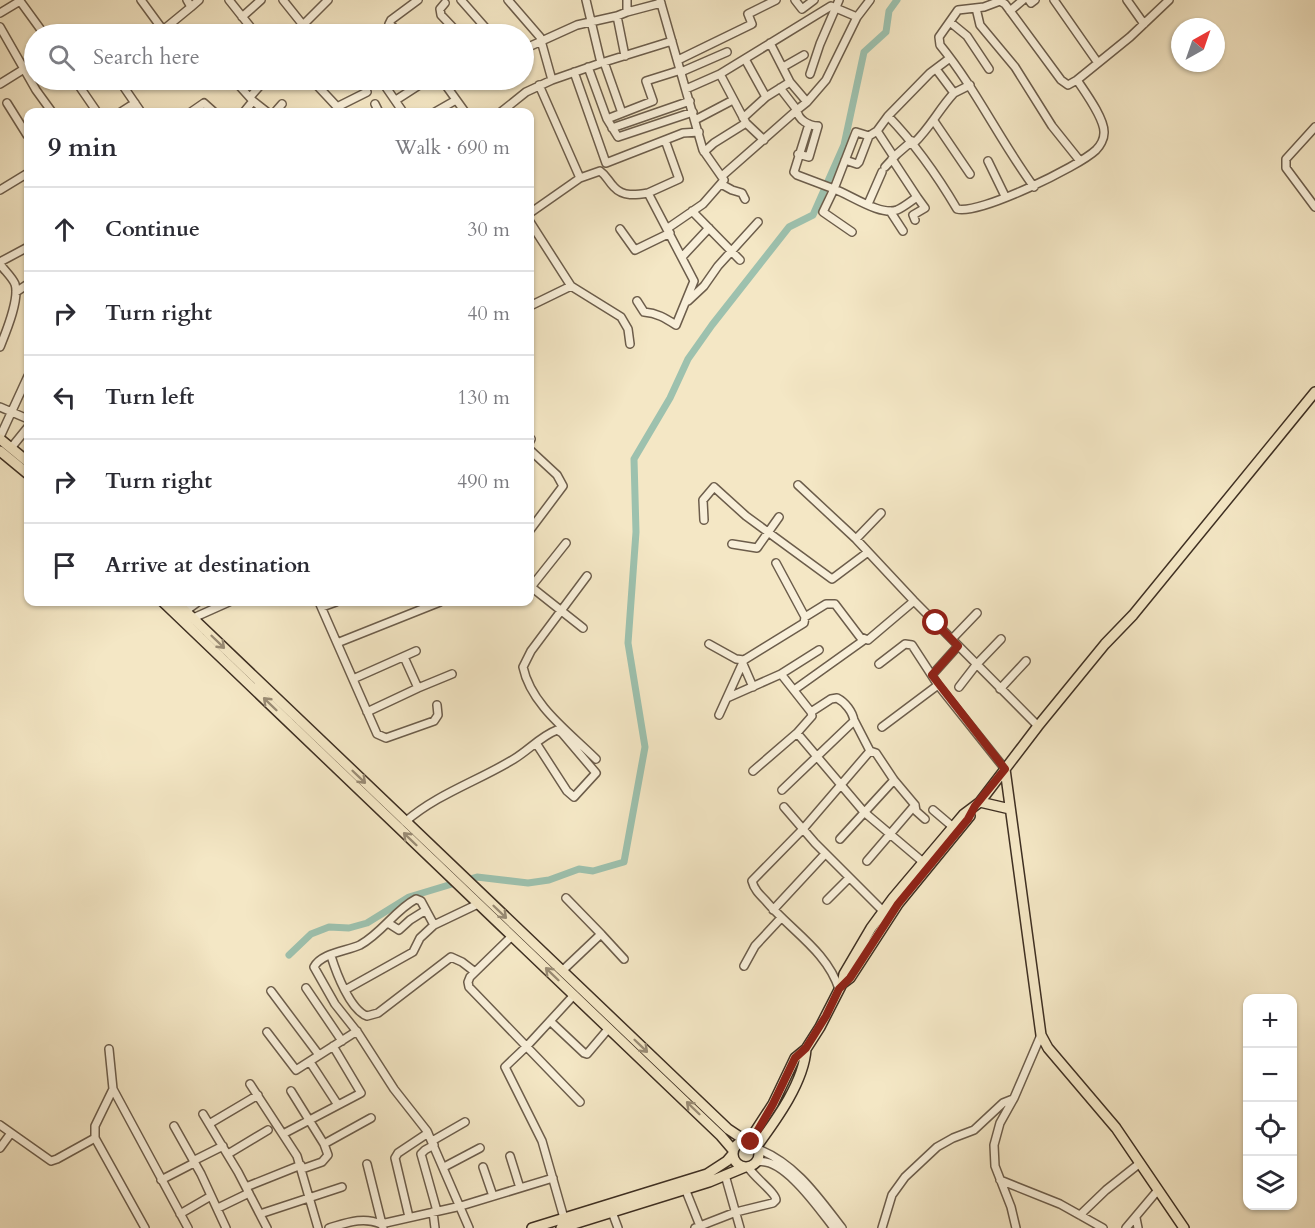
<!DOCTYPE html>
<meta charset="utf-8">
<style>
:root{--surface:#fff;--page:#f2f2f3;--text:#2b2b33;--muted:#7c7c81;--line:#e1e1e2}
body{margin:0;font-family:Cardo,serif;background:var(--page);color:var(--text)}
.controls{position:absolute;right:18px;bottom:18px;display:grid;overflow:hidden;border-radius:12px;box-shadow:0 2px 4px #0004}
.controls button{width:54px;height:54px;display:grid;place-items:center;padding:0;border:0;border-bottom:2px solid var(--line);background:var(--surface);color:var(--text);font:30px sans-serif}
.compass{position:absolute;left:1171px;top:18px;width:54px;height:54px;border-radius:50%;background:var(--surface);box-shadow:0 2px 4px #0004;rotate:40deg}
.stop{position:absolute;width:18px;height:18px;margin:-14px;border:4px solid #8f2418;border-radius:50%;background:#fff}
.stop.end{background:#8f2418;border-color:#fff;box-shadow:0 2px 6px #0008}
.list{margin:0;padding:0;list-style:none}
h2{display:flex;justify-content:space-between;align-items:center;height:78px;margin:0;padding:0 24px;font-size:26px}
h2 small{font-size:20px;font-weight:400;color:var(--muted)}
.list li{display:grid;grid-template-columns:39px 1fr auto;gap:18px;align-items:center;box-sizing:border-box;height:84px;padding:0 24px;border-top:2px solid var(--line)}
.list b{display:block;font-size:22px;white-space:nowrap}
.list em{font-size:20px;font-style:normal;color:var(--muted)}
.icon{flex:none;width:33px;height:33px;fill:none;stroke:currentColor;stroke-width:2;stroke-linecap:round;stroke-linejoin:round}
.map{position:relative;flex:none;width:1315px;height:1228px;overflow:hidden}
.search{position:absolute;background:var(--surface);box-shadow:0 2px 4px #0004;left:24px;top:24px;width:510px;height:66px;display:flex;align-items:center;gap:15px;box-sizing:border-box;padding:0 21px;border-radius:33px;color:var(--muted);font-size:22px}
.panel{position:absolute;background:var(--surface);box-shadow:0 2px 4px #0004;left:24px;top:108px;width:510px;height:498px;border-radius:12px}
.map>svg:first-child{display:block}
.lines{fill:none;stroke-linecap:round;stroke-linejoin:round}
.canal{stroke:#9dc1ae;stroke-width:7}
.minor-casing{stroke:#6c5d4b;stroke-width:10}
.major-casing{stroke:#3e2f22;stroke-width:12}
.minor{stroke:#f8efd9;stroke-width:7}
.major{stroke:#f4e7c5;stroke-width:9}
.oneway{stroke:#998b74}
.route{stroke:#8f2418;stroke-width:8}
</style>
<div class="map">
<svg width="1315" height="1228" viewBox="0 0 1315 1228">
<rect width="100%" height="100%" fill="#f4e7c5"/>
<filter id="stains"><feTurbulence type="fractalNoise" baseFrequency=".00333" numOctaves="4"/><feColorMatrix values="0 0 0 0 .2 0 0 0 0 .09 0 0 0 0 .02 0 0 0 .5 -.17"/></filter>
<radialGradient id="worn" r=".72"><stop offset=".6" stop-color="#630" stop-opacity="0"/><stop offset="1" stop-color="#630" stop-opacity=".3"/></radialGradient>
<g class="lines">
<!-- canal -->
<path class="canal" d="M470,879L477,877L528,883L549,880L579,869L593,871L624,862L645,747L628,643L636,532L634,459L670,398L688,359L712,325L789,227L813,215L844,145L864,52L886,32L889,11L897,0
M289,955L311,934L329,927L349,928L367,923L409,897L452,884"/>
<defs>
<path id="minor" d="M141,0L163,30L191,7L187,0
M229,0L256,34
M283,0L303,25L328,0
M461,0L491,34
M508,0L540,37L552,80L601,63L586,0
M660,0L703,150L724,180L703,204L668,228
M795,0L802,9L814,0
M1029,0L1031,3L1035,0
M1054,0L1098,63
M1127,0L1144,24
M445,3L440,9L441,15L459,34
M191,7L199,0
M976,8L980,25L1015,67L1052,126L1080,161
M1010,11L1023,0
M627,12L661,3
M0,13L20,1L44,34
M617,16L627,12V0
M242,17L261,0
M950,22L967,36L989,69
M0,27L36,90L52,112
M295,34L303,25
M402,34L389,24L391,20L418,0
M770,43L790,82L807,102L826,80L857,17
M524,49L577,25L617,16L625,56
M745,59L766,97L790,82
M678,60L752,24L748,14L776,0
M604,62L622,113
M601,63L672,41
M588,67L607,119L618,137L693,112
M783,67L804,55
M936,69L954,93L970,85
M574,72L606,163L683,133L699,132
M681,72L727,52
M720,74L746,123L764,140
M810,74L820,44L839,0
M75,80L97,112
M119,80L141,112
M234,80L253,101L244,112
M312,80L342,112
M364,80H367
M381,80L403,112
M442,80L465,112
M0,84L24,69
M539,85L580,178
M780,88L797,110L807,102
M686,89L720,74L831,6L857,17L870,0
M250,97L265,80
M396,100L427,80
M253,101L267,112
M7,103L27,135
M375,104L379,112
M337,107L367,92
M121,112L135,103
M191,112L204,103L214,112
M275,112L282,104
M435,112L456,100
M501,112L526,92L552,80
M888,116L930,73L950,58
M743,118L766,97
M607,119L653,101L646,81L681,70
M695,120L733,100
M934,121L970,174
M809,124L794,172L797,175L834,189L823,212L852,232
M1315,127L1286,159V168L1315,207
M612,128L690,101
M877,131L894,157
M914,143C930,128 939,109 954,93
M704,152L714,143L746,123
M892,159L917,197C911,201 904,207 897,210C880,216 851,195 834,189L856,132L869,136L877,131L888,116C916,145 937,175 957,209C979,215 1078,167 1096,150C1100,146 1104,139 1104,133C1105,119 1085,92 1077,80L1130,37L1169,0
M845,160L857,164L859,162L869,136
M988,161L1005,196
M885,167L897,154L912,141
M722,176L797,110C798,120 809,126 818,126L809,157L798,154
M721,184L732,190L742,193L745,199
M1034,187C1000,141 976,89 940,45L939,37L958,10L984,7L1000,1L1005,4L1061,80L1068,85L1077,80
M0,190L28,173
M868,204L882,172
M692,211L740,260
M890,211L903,231
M530,213L580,178L600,171C607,176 608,181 614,187C623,197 636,195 648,193
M915,220L913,215L925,208L917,197
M530,222L571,286L621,317L628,329L630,344
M620,229L635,250L670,233
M682,257L709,228
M0,262L28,247
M0,264C4,270 12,277 15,284C20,299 6,332 0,347
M16,292L28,284
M637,301L644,312C657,313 665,318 676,325L694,281L648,193L679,179L665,140
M688,301L704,286L718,266L758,222
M530,306L571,286
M0,407L28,419
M0,437L28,376
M530,441L531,439
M11,448L28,427
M530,450L557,475L563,486L530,530
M798,485L856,539L914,601L1038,726
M704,520L703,500L714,487L746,516L832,579L868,552
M856,539L881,513
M732,544L757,548L779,517
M587,576L531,651L523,667C531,705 569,732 596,759
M530,586L583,628
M531,587L566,543
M319,602L377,734L386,738L434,721L438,715L437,705
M322,607L336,602
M183,613L198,602
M805,617L826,604H835L860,637L868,640L914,601
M191,619L229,602
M952,639L977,613
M337,643L440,602
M709,644L736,659L744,660L804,623L805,617L776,563
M819,650L781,674L811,712L812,716L797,733L864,812L923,862
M743,664L753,687
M879,664L905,644L912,645L938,685L1005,769
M932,675L958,646
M353,679L416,651
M959,687L976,665L1001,639
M418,688L452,674
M1000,689L1026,661
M794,690L864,640
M727,698L781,674
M367,712L418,688L404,657
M719,715L744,660
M854,720L870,751L876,753L894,780L915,805L916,811L925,819
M882,727L938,685
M753,771L797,733
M782,790L854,721C853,712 845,702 837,698L831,699L811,712
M784,807L815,843L883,911
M933,810L953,827
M405,822C437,794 478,781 514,759C529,750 541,736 557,730L562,733L596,773L574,797L567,791L536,743
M840,839L894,780
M867,861L915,805
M827,900L849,878
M773,910L825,854
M388,923L399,930L410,920L426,910
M434,925L421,901L416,899C395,910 382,933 360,945C347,951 321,953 314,967L335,1004L358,1033L394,1089L427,1131L469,1228
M601,934L624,959
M512,936L470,977L468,982L469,987L580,1102
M331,956C336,972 350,1010 367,1016L378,1013L451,957L462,962L475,972
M744,966L755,946L781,918
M562,971L601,934L566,898
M306,988L342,1041
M839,989C827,951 790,930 765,900C759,894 754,889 752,881L803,829L870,751
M345,990L413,952L420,938L434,925L478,904
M271,991L319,1055
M550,1021L584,1053L587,1054L609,1028
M267,1032L296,1070L357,1031
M109,1049L113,1089L188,1228
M310,1062L338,1105
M250,1084L297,1156L318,1228
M113,1089L95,1126V1138L145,1228
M291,1091L324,1144L328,1155L322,1162L302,1169
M203,1114L238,1172L267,1228
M209,1124L258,1095
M0,1125L51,1161L57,1159L95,1138
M174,1126L201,1174L226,1228
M283,1134L361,1093L333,1046
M432,1141L465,1122
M324,1144L371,1118
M434,1145L425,1150L421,1154L437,1211
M0,1148L11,1133
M758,1149C796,1164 818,1197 842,1228
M228,1154L268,1130
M510,1156L520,1188
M193,1161L223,1146
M757,1162C783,1156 819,1209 834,1228
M367,1164L383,1228
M444,1167L480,1148
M483,1167L493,1196
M725,1175L740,1228
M161,1180L194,1163
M1000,1180L1060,1204L1103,1228
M684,1186L700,1226L695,1228
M246,1187L301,1165
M218,1208L249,1193
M433,1212L435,1228
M612,1212L618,1228
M180,1214L211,1196
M260,1214L342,1187
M1080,1215L1106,1190L1140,1163
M409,1217L395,1158L398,1153L428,1133
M564,1218L542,1141L505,1067L527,1046L574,995
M1136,1218L1138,1228
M329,1228C346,1223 363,1216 381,1224L461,1206L553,1178
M701,1228L700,1226L736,1212L773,1203L776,1200C776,1193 755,1178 748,1167
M882,1228L892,1195L905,1177L937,1147L953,1138L974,1130L1003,1103L1013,1099
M1016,1228L1011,1207L995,1166L994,1145L1000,1123L1014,1098L1041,1035
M1126,1228L1158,1190"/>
<path id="major" d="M0,439L28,462
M0,451L28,474
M163,602L721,1136L733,1150
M176,602L728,1129L746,1141
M1005,769L1041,1035L1048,1048L1116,1128L1184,1228
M980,802L1010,809
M842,984L850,978L898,904L970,816
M733 1154a13 13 0 1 1 26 0a13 13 0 1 1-26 0Z
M749,1141L773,1104L795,1058L806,1049L820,1027L842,984L844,974L871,928L893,898L953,827L964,814L980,802L1038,726L1105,644L1133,615L1315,392
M757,1146C776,1120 804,1082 806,1049
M532,1228L707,1174L727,1161L733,1154
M561,1228L709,1182L745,1167"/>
</defs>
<!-- minor casing -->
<use href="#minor" class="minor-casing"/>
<!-- major casing -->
<use href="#major" class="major-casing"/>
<!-- minor -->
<use href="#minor" class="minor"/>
<!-- major -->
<use href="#major" class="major"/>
</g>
<!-- one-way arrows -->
<defs><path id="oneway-shaft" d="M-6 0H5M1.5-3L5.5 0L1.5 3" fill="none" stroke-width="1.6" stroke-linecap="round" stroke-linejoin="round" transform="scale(1.5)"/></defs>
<g class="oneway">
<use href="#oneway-shaft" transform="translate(218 642) rotate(44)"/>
<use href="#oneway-shaft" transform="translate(270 704) rotate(-136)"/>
<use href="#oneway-shaft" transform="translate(359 777) rotate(44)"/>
<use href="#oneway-shaft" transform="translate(410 839) rotate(-136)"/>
<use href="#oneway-shaft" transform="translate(500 912) rotate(44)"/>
<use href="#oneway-shaft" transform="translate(552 974) rotate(-136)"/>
<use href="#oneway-shaft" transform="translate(641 1046) rotate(44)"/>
<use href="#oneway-shaft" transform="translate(693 1108) rotate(-136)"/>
</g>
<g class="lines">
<!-- route -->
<path class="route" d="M751,1142L773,1104L795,1058L806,1048L826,1016L839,989L850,978L898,904L968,819L975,806L1005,769L932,675L958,646L936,623"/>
</g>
<rect width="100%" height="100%" filter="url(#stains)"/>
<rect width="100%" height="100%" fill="url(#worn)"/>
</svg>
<div class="controls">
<button>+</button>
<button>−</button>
<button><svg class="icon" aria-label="locate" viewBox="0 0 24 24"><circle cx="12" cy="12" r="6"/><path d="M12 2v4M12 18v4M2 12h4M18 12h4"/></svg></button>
<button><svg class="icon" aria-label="layers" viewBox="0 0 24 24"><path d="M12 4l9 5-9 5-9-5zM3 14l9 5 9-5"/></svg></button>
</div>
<svg class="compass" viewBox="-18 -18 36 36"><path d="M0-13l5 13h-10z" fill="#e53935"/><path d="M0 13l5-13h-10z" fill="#7c7c81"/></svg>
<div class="stop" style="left:936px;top:623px"></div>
<div class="stop end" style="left:751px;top:1142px"></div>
<div class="search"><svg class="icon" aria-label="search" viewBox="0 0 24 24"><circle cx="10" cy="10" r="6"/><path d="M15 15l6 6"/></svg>Search here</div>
<section class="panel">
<h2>9 min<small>Walk · 690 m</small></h2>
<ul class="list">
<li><svg class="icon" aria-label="ahead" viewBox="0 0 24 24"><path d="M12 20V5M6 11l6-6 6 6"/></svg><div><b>Continue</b></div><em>30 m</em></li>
<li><svg class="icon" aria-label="right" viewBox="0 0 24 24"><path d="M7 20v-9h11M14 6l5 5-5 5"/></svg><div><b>Turn right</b></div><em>40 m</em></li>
<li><svg class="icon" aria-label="left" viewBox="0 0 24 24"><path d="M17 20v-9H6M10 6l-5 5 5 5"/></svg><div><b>Turn left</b></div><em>130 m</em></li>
<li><svg class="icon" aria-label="right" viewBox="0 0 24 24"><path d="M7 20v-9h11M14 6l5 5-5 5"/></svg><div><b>Turn right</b></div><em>490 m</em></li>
<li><svg class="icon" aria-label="arrive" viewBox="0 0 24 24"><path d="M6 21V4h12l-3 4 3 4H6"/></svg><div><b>Arrive at destination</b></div></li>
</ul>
</section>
</div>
